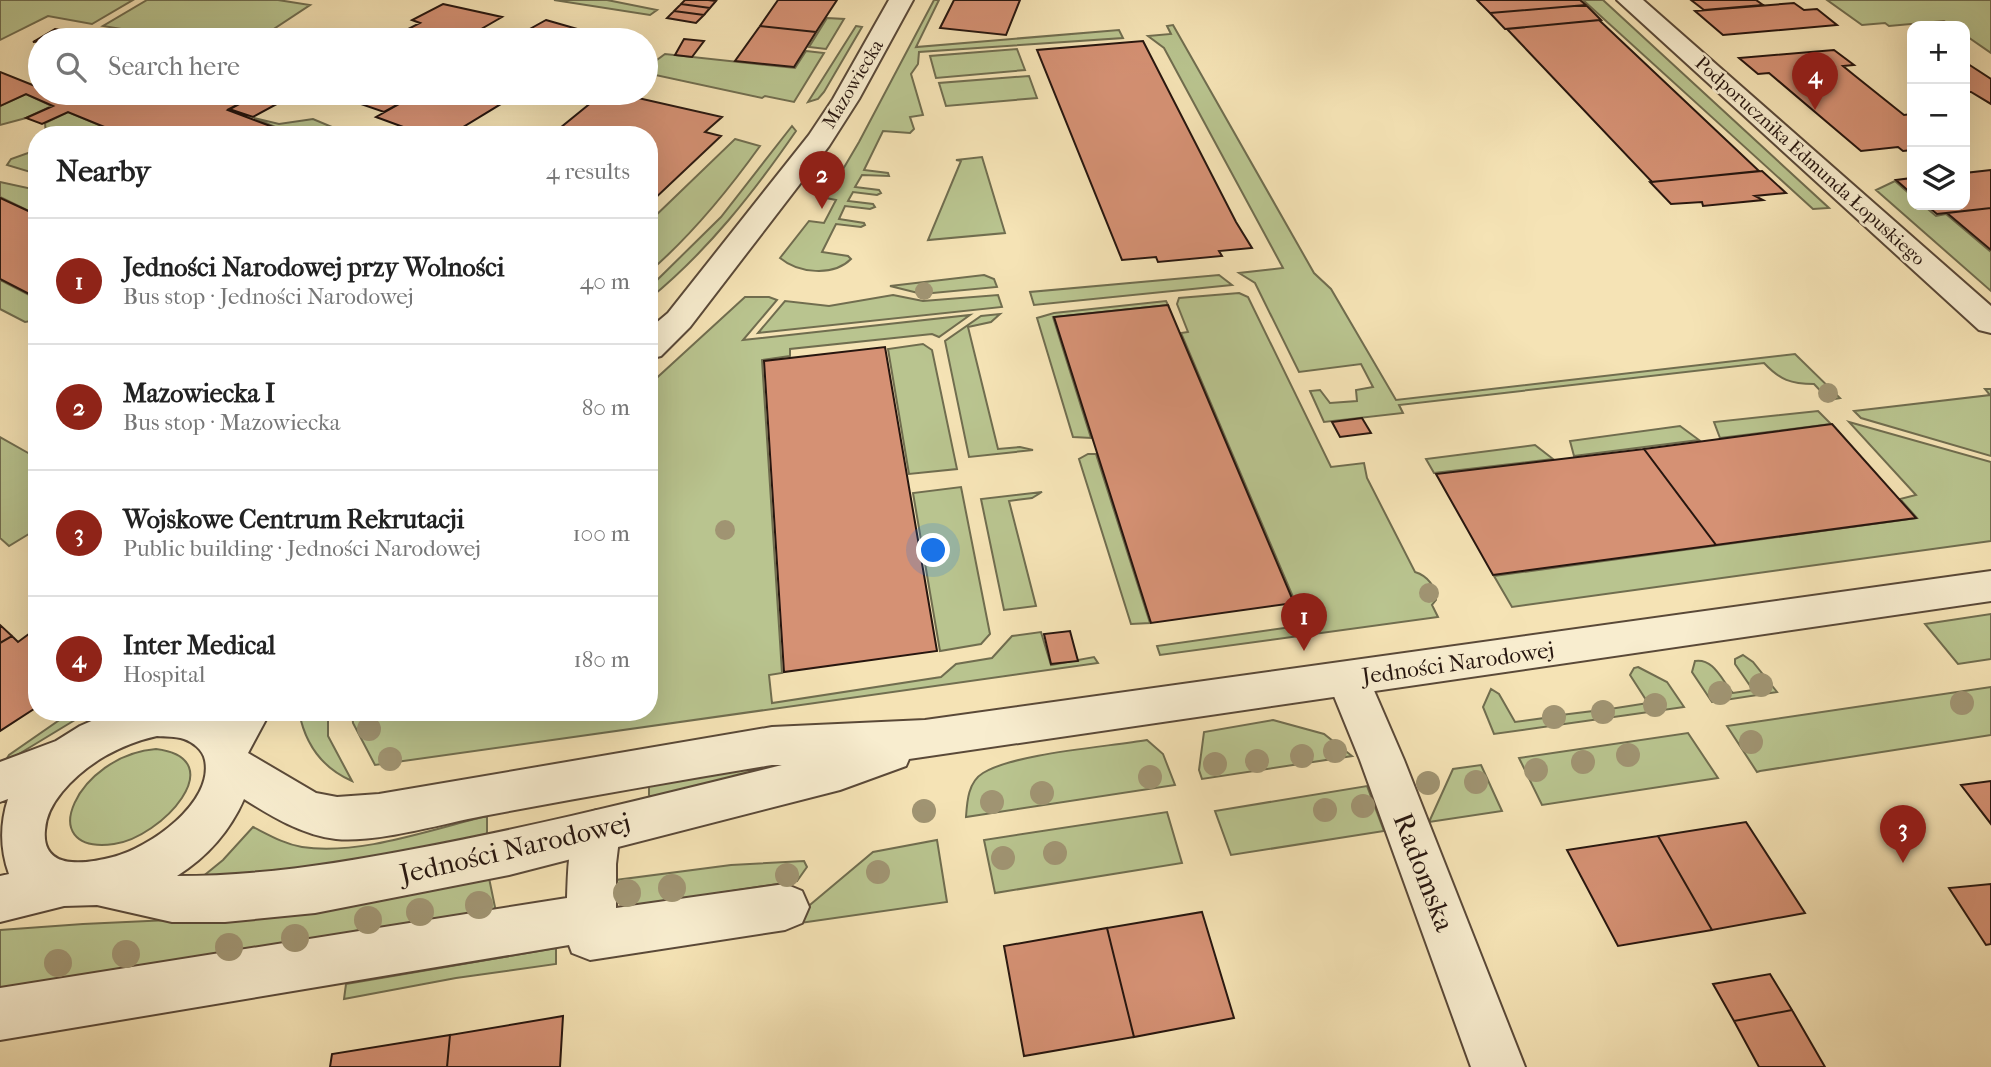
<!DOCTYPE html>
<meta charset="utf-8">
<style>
:root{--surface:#fff;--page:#f2f2f2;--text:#222;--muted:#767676;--line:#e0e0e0;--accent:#8f2418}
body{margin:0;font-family:"IM FELL French Canon",serif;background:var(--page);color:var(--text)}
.controls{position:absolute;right:21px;top:21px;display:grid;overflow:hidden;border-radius:14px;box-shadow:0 7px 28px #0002}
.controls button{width:63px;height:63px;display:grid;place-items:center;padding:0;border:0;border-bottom:2px solid var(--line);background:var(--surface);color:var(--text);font:35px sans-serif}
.you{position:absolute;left:934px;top:551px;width:24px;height:24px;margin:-18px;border:5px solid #fff;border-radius:50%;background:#1a73e8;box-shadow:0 0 0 10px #1a73e833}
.badge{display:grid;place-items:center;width:46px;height:46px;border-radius:50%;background:var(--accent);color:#fff;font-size:23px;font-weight:700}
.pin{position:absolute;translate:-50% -58px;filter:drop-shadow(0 2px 4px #0008)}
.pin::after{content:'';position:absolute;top:37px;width:24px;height:21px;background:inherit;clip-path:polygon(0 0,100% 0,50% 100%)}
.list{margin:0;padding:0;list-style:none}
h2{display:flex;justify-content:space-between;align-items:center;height:91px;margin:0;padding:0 28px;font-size:30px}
h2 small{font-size:23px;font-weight:400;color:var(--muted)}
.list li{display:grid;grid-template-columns:46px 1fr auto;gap:21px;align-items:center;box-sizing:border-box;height:126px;padding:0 28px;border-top:2px solid var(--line)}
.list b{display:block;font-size:26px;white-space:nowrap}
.list p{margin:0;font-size:23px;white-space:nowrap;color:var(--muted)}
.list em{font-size:23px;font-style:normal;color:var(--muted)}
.icon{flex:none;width:38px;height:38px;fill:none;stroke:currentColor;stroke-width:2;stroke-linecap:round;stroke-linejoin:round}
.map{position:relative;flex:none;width:1991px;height:1067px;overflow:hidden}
.search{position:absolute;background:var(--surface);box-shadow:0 7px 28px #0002;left:28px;top:28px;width:630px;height:77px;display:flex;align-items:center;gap:18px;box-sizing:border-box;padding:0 24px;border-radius:38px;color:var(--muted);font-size:26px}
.panel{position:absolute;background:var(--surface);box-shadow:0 7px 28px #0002;left:28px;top:126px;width:630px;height:595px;border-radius:28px}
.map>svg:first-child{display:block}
.green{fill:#b9c48f;stroke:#706d4f;stroke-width:2}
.building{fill:#d59174;stroke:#27160f;stroke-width:2}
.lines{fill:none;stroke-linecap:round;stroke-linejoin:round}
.minor-casing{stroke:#5a4938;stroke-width:4}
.tertiary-casing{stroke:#5a4938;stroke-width:4}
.minor{fill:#f8edcf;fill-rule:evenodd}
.tertiary{fill:#f8edcf;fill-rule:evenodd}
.tree{fill:#a09472}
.labels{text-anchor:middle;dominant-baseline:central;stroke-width:5;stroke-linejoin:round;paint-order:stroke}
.far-street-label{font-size:19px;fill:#27160f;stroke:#f8edcf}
.street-label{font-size:23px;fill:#27160f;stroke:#f8edcf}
.near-street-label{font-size:28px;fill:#27160f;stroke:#f8edcf}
</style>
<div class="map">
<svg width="1991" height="1067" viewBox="0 0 1991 1067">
<rect width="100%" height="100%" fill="#f5e3b5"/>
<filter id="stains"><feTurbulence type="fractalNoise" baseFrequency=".00286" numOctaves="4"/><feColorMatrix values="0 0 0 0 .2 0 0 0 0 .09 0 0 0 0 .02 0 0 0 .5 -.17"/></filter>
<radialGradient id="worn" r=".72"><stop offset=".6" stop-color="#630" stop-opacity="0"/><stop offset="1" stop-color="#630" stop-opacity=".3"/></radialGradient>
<!-- green -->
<path class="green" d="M0,0H133L92,24L48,16L0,40Z
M147,0H278L310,5L257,40H113L128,30L103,26Z
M554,0H607L657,10L650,15Z
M934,0H939L916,47L1119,30L1123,38L919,52L918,64L911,74L923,115L910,117L914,129L910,133L883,131L864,170L888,173L889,176L862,175L855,187L879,190L881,193L877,195L853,192L848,201L873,204L875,207L870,209L845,206L839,219L864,223L865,225L861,227L836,224L822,252L848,256L851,259C833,277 798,273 780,258L809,221L824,223L836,200L826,198L859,142Z
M1583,0H1603L1829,208L1813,209Z
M1827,0H1991V53L1965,35V26H1952L1944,21L1889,26L1885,23L1862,25Z
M827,18L844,19L826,49L809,47Z
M1173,25L1314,273L1331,289L1396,400L1795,354L1840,398L1829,400L1814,384C1791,384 1780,380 1764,363L1399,405L1403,413L1324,422L1310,391L1320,390L1330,403L1357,401L1356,390L1373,387L1361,364L1299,372L1255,283L1239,273L1283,268L1164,48L1148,36L1171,34L1167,26Z
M856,26L862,27L824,92L818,99L808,102Z
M1017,49L1025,70L936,78L930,56Z
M806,51L824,53L794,102L765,96L762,98L646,73V68L665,54L795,68Z
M1029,76L1037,98L946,106L939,83Z
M26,94L52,106L26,118L0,125V106Z
M68,112L123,135H46L45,123Z
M254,118L279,124L313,119L351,135H294Z
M792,126L796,131C754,192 707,252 649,299V288L721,217Z
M735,139L760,146C727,192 692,235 649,272V222Z
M28,153H37V174L7,165L11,159Z
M982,157L1005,233L928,240L961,161L956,160Z
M1895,181L1912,196V205H1923L1936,216L1946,214L1991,252V291L1876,190Z
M0,182L37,190V215L0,197Z
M984,275L994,279L997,287L922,294L890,286Z
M1219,275L1232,285L1034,305L1030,292Z
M0,280L37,299V320L25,322L0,309Z
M1239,293L1248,297L1331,467L1364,463L1367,478L1415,572C1428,576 1436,587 1436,600L1432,605L1438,617L1160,655L1157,646L1313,624L1304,603L1296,604L1181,333L1188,332L1177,304L1179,298Z
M893,295L923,301L998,295L1002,307L758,333L785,301L829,306Z
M745,297H769L777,300L743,340L970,315L939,337L932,334L790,349V356L762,360L782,673L769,675L772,703L941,677L956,664L992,658L1012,636L1041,632L1051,665L1094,657L1098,663L375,765L353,723L352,712H649V385Z
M1166,301L1168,305L1053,317L1091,438L1073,437L1037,318L1054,313Z
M1000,314L991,322L968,327L998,449L1020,447L1033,450L969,457L945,341L981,316Z
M923,344L932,350L957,469L909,474L888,349Z
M1985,389H1991V456L1861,418L1854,411L1990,395Z
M1818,411L1831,424L1720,438L1714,422Z
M1849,422L1991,462V541L1512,607L1494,576L1917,518L1900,499L1916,495Z
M1680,426L1699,440L1574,456L1570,441Z
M0,437L37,458V529L9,546L0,538Z
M1535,445L1553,459L1434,473L1426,459Z
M1088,454H1096L1150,623L1131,624L1079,459Z
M961,487L990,634L981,644L940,651L913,493Z
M1042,492L1032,498L1009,501L1036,606L1004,610L981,499Z
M1991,614V659L1958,664L1925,624Z
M1743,655L1753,662L1777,692L1712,702L1692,672L1695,661C1714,658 1722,681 1733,693L1753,690L1735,664V659Z
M1638,667L1667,682L1684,707L1494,734L1483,707L1491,689L1499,694L1515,722L1544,718L1546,711L1555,710L1561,715L1593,711L1598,703L1610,709L1648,703L1630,675L1634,668Z
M1991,687V735L1760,771L1757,772L1727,726Z
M71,712H88L4,763L9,755Z
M299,712H328V736L352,781C322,768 305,743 299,712Z
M1273,720L1324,734L1352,756L1202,779L1199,770L1204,732Z
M1688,733L1718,778L1542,805L1519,758Z
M1147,740L1163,754L1175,785L966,817C967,802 968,782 983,773C1016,753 1106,747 1147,740Z
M156,749C234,759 161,838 114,844C31,855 78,755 156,749Z
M773,764V768L655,799L649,795V784Z
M1481,765L1502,811L1429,822L1453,769Z
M1367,786L1384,831L1231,855L1215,811Z
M1167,812L1182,863L995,893L984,840Z
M487,816V840L352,864L201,878L223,860L253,827C269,835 284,844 302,847C359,856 432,829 487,816Z
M937,840L947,902L786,925L873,852Z
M804,861L807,867L797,881L629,907L614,901L616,880L731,865Z
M489,878L496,912L0,989V930L83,924L258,916Z
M556,948V964L456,978L344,999L346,984Z"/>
<!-- building -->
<path class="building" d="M685,0H708L716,1L710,8L681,4Z
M778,0H837L816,32L760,26Z
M954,0H1020L1006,35L940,28Z
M1477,0H1580L1586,5L1490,13Z
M1691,0H1756L1763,5L1704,10Z
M1794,3L1804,10L1817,9L1837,25L1723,35L1695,11Z
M443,4L502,17L462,40H387L420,23L412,20Z
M681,4L710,8L704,15L674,11Z
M1586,5L1601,20L1505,29L1490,13Z
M674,11L704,15L696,23L667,18Z
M546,20L602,36L595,40H510Z
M1599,20L1759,171L1652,182L1507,29Z
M760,26L816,32L794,67L735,61Z
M55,29L77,33L65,40L33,42Z
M311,32L333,39L294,40Z
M684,39L704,41L692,57L675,55Z
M1143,41L1236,222L1252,248L1219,251L1222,256L1158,262L1156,257L1122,260L1037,50Z
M1834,50L1854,65L1843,66L1854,75L1904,115L1912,114V150L1903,151L1898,147L1861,151L1769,73L1758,74L1739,58Z
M1965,62L1991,79V104L1971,92H1965Z
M0,72L40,88V93H52L67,99L80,93H181L202,101L217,93H260L228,110L273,127L259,135H124L68,112L42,124L26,118L53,106L26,94L0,106Z
M260,93H297L253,117L229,109Z
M329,93H419L384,112Z
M419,93H519L450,135H425L376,117Z
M603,93H616L722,117L705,132L721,136L649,204V135H589L560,128Z
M273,127L292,135H259Z
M1991,170V208L1937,214L1926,205H1965V173Z
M1762,171L1786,193L1755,196L1763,200L1703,206L1702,202L1671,204L1650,182Z
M1912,178V194L1896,180Z
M0,198L37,215V298L0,279Z
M1991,208V250L1947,213Z
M1168,305L1294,603L1151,623L1054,317Z
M885,347L937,651L784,672L764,361Z
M1362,418L1371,433L1340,437L1332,422Z
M1832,424L1916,518L1716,545L1644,449Z
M1644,449L1716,545L1493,575L1436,474Z
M0,625L12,636L0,643Z
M37,628V707L0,731V643L12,636L18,642Z
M1070,631L1078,661L1051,664L1044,634Z
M1991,781V824L1961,785Z
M1746,822L1805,913L1712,930L1658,836Z
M1658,836L1712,930L1618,946L1567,850Z
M1991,884V944L1986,945L1949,888Z
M1202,912L1234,1018L1134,1037L1107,928Z
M1107,928L1134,1037L1024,1056L1004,946Z
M1770,974L1792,1010L1734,1021L1713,984Z
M1792,1010L1825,1067H1759L1734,1021Z
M563,1016L560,1067H447L450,1035Z
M450,1035L447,1067H330L332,1054Z"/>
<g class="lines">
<defs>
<path id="minor" d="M1617,0H1643L1991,306V333L1979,330Z
M1348,662L1363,667L1369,679L1404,760L1525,1067H1471L1360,760L1327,679L1333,667Z
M597,810L614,816L620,831L616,864V908L785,884L802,891L809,907L802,923L785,930L590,960L572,953L569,945L0,1040V988L567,898C568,870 568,842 580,816Z"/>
<path id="tertiary" d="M889,0H913L859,99L829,146L690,327L661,356L649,359V329L668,313L809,135L833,99Z
M1991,571V601L909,759L906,766L840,790L509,875L315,913L225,922H172L97,905L64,906L0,922V876L9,874C0,849 0,824 8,799L0,802V762L56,741L80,726L112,712H216L222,716L224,712H270L248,753L316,793L337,797L379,794L772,727L925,720ZM157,736C165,737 175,736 184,739C193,742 203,750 205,760C214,803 149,848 113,857C86,864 41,871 45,830C46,815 53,803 62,792C86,763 121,744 157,736ZM772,765H782C659,795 538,826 414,849C335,864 258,876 177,876C207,857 230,831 244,799C271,816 302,835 336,839C377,843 441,824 483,816C579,798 676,781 772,765Z"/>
</defs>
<!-- minor casing -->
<use href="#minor" class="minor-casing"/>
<!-- tertiary casing -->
<use href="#tertiary" class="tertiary-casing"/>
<!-- minor -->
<use href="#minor" class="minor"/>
<!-- tertiary -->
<use href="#tertiary" class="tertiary"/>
</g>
<!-- trees -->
<g class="tree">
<circle cx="924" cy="291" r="9"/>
<circle cx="1828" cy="393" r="10"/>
<circle cx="725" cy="530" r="10"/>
<circle cx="1429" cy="593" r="10"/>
<circle cx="1761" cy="685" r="12"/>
<circle cx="1720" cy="693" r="12"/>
<circle cx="1962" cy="703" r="12"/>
<circle cx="1655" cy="705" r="12"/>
<circle cx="1603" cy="712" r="12"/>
<circle cx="1554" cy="717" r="12"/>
<circle cx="369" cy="729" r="12"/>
<circle cx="1751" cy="742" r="12"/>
<circle cx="1335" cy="751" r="12"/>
<circle cx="1628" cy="755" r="12"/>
<circle cx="1302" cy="756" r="12"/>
<circle cx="390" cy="759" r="12"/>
<circle cx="1257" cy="761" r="12"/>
<circle cx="1583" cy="762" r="12"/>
<circle cx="1215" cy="764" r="12"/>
<circle cx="1536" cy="770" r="12"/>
<circle cx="1150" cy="777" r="12"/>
<circle cx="1476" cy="782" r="12"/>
<circle cx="1428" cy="783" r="12"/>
<circle cx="1042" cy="793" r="12"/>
<circle cx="992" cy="802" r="12"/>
<circle cx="1363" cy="806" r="12"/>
<circle cx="1325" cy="810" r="12"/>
<circle cx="924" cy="811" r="12"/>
<circle cx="1055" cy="853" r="12"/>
<circle cx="1003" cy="858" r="12"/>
<circle cx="878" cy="872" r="12"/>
<circle cx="787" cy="875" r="12"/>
<circle cx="672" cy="888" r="14"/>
<circle cx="627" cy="893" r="14"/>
<circle cx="479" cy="905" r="14"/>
<circle cx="420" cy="912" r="14"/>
<circle cx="368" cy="920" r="14"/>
<circle cx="295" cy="938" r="14"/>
<circle cx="229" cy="947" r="14"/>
<circle cx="126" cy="954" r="14"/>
<circle cx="58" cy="963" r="14"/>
</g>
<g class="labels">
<!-- far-street labels -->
<g class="far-street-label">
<text transform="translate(853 84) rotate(-59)">Mazowiecka</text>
<text transform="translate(1810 161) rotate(42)">Podporucznika Edmunda Łopuskiego</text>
</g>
<!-- street labels -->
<g class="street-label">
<text transform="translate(1458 663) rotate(-8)">Jedności Narodowej</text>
</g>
<!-- near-street labels -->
<g class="near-street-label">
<text transform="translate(515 848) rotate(-13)">Jedności Narodowej</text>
<text transform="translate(1424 872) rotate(69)">Radomska</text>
</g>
</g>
<rect width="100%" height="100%" filter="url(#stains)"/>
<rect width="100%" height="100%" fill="url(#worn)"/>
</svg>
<div class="controls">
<button>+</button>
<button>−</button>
<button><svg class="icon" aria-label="layers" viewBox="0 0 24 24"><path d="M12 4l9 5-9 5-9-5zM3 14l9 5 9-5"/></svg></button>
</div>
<div class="you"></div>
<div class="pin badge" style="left:1304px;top:651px">1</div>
<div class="pin badge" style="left:822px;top:209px">2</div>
<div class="pin badge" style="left:1903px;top:863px">3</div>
<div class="pin badge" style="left:1815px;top:110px">4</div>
<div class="search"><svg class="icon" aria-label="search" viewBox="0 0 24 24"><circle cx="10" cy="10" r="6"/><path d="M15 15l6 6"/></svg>Search here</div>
<section class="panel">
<h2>Nearby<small>4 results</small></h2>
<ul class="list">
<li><span class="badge">1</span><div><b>Jedności Narodowej przy Wolności</b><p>Bus stop · Jedności Narodowej</p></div><em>40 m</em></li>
<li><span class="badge">2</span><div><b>Mazowiecka I</b><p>Bus stop · Mazowiecka</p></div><em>80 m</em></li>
<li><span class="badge">3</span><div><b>Wojskowe Centrum Rekrutacji</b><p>Public building · Jedności Narodowej</p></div><em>100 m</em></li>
<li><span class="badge">4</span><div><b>Inter Medical</b><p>Hospital</p></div><em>180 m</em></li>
</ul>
</section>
</div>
